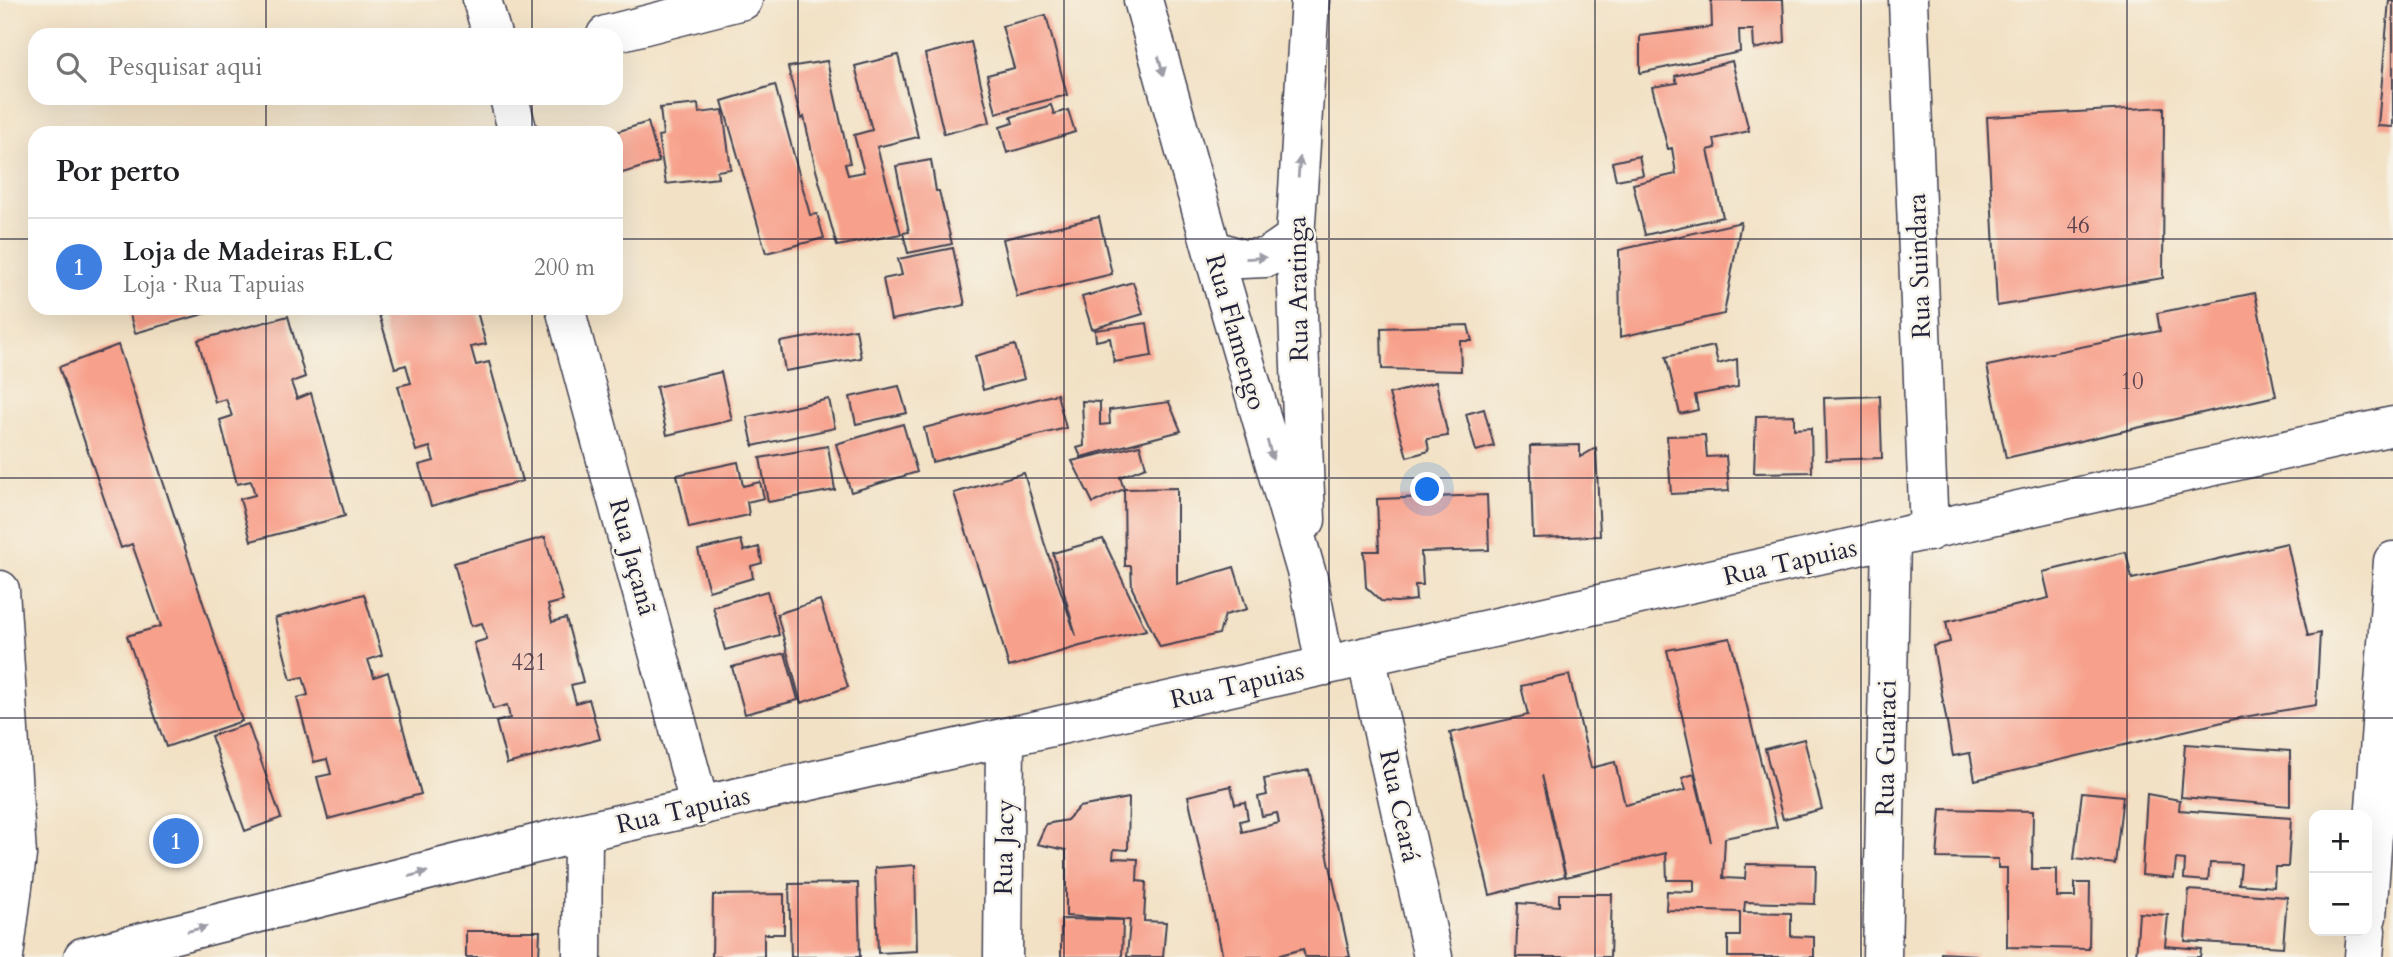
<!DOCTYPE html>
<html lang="pt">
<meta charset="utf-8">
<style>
:root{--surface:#fff;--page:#f6f6f6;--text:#202124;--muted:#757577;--line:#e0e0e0;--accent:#7c3aed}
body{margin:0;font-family:Cardo,serif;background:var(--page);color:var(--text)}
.controls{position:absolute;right:21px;bottom:21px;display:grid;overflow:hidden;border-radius:14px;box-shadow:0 7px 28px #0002}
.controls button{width:63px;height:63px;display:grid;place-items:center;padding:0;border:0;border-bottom:2px solid var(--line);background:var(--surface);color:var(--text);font:35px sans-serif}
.you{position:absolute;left:1428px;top:490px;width:24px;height:24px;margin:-18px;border:5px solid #fff;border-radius:50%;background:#1a73e8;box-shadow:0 0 0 10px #1a73e833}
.badge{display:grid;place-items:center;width:46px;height:46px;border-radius:50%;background:var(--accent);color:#fff;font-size:23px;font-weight:700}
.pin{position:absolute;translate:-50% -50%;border:4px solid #fff;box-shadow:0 2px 7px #0006}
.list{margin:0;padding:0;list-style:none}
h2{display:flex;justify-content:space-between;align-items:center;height:91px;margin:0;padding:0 28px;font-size:30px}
h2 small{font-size:23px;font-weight:400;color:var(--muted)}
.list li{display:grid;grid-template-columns:46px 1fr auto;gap:21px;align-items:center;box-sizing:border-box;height:98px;padding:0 28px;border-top:2px solid var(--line)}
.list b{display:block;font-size:26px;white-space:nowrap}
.list p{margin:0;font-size:23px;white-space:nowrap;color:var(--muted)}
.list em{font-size:23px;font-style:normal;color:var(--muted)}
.icon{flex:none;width:38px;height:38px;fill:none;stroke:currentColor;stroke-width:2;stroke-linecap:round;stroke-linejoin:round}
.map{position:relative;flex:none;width:2393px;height:957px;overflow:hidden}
.search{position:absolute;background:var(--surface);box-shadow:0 7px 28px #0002;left:28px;top:28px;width:595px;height:77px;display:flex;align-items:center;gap:18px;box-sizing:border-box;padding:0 24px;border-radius:21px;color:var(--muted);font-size:26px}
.panel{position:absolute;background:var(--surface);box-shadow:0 7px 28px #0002;left:28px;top:126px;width:595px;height:189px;border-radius:21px}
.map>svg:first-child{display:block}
.building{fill:#f7a08b}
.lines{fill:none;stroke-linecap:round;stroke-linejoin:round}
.minor-casing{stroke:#413f50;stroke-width:41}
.highway-casing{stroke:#413f50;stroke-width:41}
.minor{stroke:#fff;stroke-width:38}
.highway{stroke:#fff;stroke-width:38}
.oneway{fill:#9c9ca7}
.grid{fill:none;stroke:#22223b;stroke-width:2;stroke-opacity:0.55}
.labels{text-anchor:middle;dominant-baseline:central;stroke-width:5;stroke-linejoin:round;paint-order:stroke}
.number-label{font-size:23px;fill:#57424f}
.street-label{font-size:26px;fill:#22223b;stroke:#f7f3e8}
</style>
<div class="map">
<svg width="2393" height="957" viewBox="0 0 2393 957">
<rect width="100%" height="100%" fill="#f7f3e8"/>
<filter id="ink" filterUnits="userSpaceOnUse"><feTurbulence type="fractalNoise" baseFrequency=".0143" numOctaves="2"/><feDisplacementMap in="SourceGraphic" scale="14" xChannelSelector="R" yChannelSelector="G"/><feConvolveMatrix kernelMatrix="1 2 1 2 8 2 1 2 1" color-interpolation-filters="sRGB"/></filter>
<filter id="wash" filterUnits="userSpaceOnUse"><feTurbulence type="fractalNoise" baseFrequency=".00686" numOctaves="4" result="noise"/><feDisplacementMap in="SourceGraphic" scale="28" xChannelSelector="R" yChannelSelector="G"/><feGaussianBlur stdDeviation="1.57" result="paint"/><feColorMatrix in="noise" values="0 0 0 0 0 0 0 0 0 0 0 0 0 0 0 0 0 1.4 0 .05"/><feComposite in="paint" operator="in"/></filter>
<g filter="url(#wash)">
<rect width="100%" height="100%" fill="#f2e1c4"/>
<g id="blocks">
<!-- building -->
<path class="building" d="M1711,0H1783L1785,42L1754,49L1753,30H1739L1740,52L1640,73V36L1712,27Z
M2389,0H2393V127L2378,126Z
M1046,15L1067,95L996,113L987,75L1014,68L1002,26Z
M971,42L990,122L944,134L925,54Z
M898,55L918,137L877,147L901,234L837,246L816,170L804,117L801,119L788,67L827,61L850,163L845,164L848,175L864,172L854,135L872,130L855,66Z
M1732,61L1749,131L1714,139L1716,148L1708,150L1723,217L1645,235L1633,184L1676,174L1672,148L1668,149L1652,87L1677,83L1675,76Z
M775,85L810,215L817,214L824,238L766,253L722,101Z
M698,104L699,113L723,110L731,169L717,171L718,178L666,184L658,136L663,135L660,108Z
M1051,105L1054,114L1068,110L1075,132L1007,153L1000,127L1013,123L1011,117Z
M2164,107L2163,278L1997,306L1987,117Z
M648,122L659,162L616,175V132Z
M1639,156L1643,175L1616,180L1612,162Z
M931,160L936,191H939L952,244L908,253L903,233L909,232L896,166Z
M1099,217L1112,274L1017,297L1003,239Z
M1741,222L1724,314L1620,337L1619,250Z
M953,248L965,305L891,320L883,279L902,275L898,259Z
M1133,282L1143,314L1092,329L1082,297Z
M2255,293L2276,396L2006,458L1987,366L2160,331L2157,313Z
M128,308H222V309L135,333Z
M377,308H476L486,344L471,347L476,365L489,362L522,481L431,506L419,465L434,461L430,447L416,451L398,386L411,383L406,365L395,368Z
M288,316L305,377L291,382L297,399L311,393L345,516L251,541L240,499L255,495L251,481L237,484L220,420L232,416L226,399L215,402L198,340Z
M1147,323L1152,356L1114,362L1110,338L1096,341L1095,330Z
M1468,325L1472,341H1460L1461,371L1382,369L1381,328Z
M856,329L861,358L785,371L780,342Z
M118,345L242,721L166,747L127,636L161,626L132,544L121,548L59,367Z
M1015,345L1024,379L983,390L975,356Z
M1714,346L1718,364L1737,359L1738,387L1695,395L1698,410L1680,414L1666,357Z
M721,372L732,420L667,435L656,387Z
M1436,382L1448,436L1427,439L1429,451L1407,457L1389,394Z
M899,386L907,413L856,424L850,397Z
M1057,394L1066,428L932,462L924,428Z
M1880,396L1882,458L1826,460L1824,398Z
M829,399L835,428L753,446L747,417Z
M1082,401L1100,402V425L1110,424L1109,410L1169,402L1181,431L1081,457L1077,448L1084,446Z
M1484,409L1494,446L1476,451L1466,414Z
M1794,415V429L1811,428L1812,472L1754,473L1756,416Z
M903,424L917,472L851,492L836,444Z
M1705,435L1707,457L1726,456L1729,491L1671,494L1667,436Z
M1140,445L1146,467L1120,477L1124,489L1093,503L1072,461Z
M1580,445V457L1596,448L1600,536L1533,538L1530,446Z
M828,446L835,490L768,502L760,458Z
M738,462L743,486L760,482L764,498L747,502L749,515L689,528L677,475Z
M1024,473L1044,542L1076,636L1053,553L1103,539L1146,630L1080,646L1009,667L985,583L983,584L954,493Z
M1177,488V584L1234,567L1247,609L1225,615L1219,634L1160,647L1132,588L1131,566H1125L1124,489Z
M1487,495L1489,550L1421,552L1423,585H1415L1416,600L1397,602L1381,601L1366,587L1364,551H1379L1377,499Z
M545,537L563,601L548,605L552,622L566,618L583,682L571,685L576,703L589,699L600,739L507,764L496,722L510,718L507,705L493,709L474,643L487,639L482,623L471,626L454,563Z
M741,540L744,551L759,547L762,563L751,566L753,578L709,591L698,550Z
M2287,543L2308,636L2320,633L2316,705L2244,717L1975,780L1970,753L1953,756L1933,646L1950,642L1946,622L2049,598L2043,572L2126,552L2132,579Z
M767,591L779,635L725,650L713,607Z
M364,594L382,655L368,660L374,677L388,672L421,794L328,819L317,777L331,774L327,759L314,762L297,698L308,695L303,677L291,680L275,618Z
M820,600L848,687L801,703L777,614Z
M1730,638L1777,827L1725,838L1723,878L1745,879L1746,864L1816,865L1815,904L1745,902L1744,912L1791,913V936L1814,937V957H1728V936H1740V912L1666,910L1667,891L1694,892V880H1667L1666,853L1566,877L1542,775L1565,876L1490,895L1450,733L1528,715L1521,686L1569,675L1591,768L1615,762L1625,805L1686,790L1682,778L1694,774L1711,842L1667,650Z
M785,653L798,700L745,714L732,667Z
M248,724L281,818L245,831L211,736Z
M1804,739L1822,809L1783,819L1765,749Z
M2185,744L2290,751V806L2181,797Z
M1309,770L1350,957H1305L1303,949L1272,957H1223L1188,796L1231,786L1235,804L1245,802L1248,819L1240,821L1242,832L1279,823L1277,813L1262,816L1258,797L1267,795L1264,779Z
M2082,792L2123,796L2115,864L2074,859Z
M2147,794L2180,800L2179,810L2291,818L2288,867H2275L2274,887L2239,884L2241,864L2210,863L2208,881L2184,879L2185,860L2176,859L2174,878L2142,875Z
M1129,798L1128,850L1114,849L1113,858L1138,859L1137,881L1146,882L1144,921L1166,922L1163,957H1127L1130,920L1066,916V850L1037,844L1046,824L1067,820L1079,807Z
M1941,809L2033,811L2032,869H2057V897H2075V883H2090L2089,949L2007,947V868H1998V859L1937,858Z
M915,865L917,951L878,953L875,868Z
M858,883L860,957H791L789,884Z
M2189,890L2287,897L2283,947L2185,941Z
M784,894V934H764V957H712L713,895Z
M1559,894H1612L1610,957H1516L1518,903L1559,906Z
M2139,913L2168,915L2165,946L2201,949L2200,957H2136Z
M1061,919L1123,920L1122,957H1061Z
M466,931H540L539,957H466Z
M1941,953L1976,955V957H1941Z"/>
</g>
</g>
<g filter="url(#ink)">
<use href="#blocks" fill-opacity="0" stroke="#413f50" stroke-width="2"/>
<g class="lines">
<defs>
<path id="minor" d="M482,0L492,35
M1143,0L1212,249L1308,578L1325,666
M1908,0L1929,532
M606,35L743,0
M509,98L518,133
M1212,249L1242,259L1266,258L1295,238
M565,308L700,807
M1306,520L1295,238L1310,0
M1366,656L1433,957
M2367,917L2393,561
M83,957L583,832L2393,426
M582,957L583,832
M1003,957L1005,738
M1882,957L1891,539
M2364,957L2366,931"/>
<path id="highway" d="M0,590L17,855L4,957"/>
</defs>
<!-- minor casing -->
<use href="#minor" class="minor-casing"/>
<!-- highway casing -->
<use href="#highway" class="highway-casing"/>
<!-- minor -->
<use href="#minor" class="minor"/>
<!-- highway -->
<use href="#highway" class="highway"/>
</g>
<!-- one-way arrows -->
<defs><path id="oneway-solid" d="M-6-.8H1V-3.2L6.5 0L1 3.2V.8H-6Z" transform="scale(1.75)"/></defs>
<g class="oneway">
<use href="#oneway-solid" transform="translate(1161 66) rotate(75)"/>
<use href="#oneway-solid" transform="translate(1299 167) rotate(-86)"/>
<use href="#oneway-solid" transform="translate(1256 258) rotate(-3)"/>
<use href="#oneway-solid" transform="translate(1270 450) rotate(74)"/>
<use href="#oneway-solid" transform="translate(418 874) rotate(-14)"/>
<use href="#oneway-solid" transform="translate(197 929) rotate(-14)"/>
</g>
</g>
<!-- grid -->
<path class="grid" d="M266,0V35M532,0V35M798,0V957M1064,0V957M1329,0V957M1595,0V957M1861,0V957M2127,0V957M266,98V133M532,98V133M0,239H35M616,239H2393M266,308V957M532,308V957M0,478H2393M0,718H2393"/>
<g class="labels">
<!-- number labels -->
<g class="number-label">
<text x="2078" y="225">46</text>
<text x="2132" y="381">10</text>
<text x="529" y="662">421</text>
</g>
<!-- street labels -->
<g class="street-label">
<text transform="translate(1919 266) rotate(-92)">Rua Suindara</text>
<text transform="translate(1298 289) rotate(-91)">Rua Aratinga</text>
<text transform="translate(1236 332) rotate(74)">Rua Flamengo</text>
<text transform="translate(633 557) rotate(75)">Rua Jaçanã</text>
<text transform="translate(1790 562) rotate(-13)">Rua Tapuias</text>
<text transform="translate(1237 685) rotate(-13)">Rua Tapuias</text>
<text transform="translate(1886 748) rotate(-89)">Rua Guaraci</text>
<text transform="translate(1400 806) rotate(78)">Rua Ceará</text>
<text transform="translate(683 810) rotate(-13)">Rua Tapuias</text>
<text transform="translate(1004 847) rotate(-89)">Rua Jacy</text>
</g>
</g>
</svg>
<div class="controls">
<button>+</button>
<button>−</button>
</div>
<div class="you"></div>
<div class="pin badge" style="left:176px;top:841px;background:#3f7fe0">1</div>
<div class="search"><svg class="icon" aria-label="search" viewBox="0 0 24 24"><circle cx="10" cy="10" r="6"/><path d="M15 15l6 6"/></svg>Pesquisar aqui</div>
<section class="panel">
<h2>Por perto<small></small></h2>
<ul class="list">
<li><span class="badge" style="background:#3f7fe0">1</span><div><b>Loja de Madeiras F.L.C</b><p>Loja · Rua Tapuias</p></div><em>200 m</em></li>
</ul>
</section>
</div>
